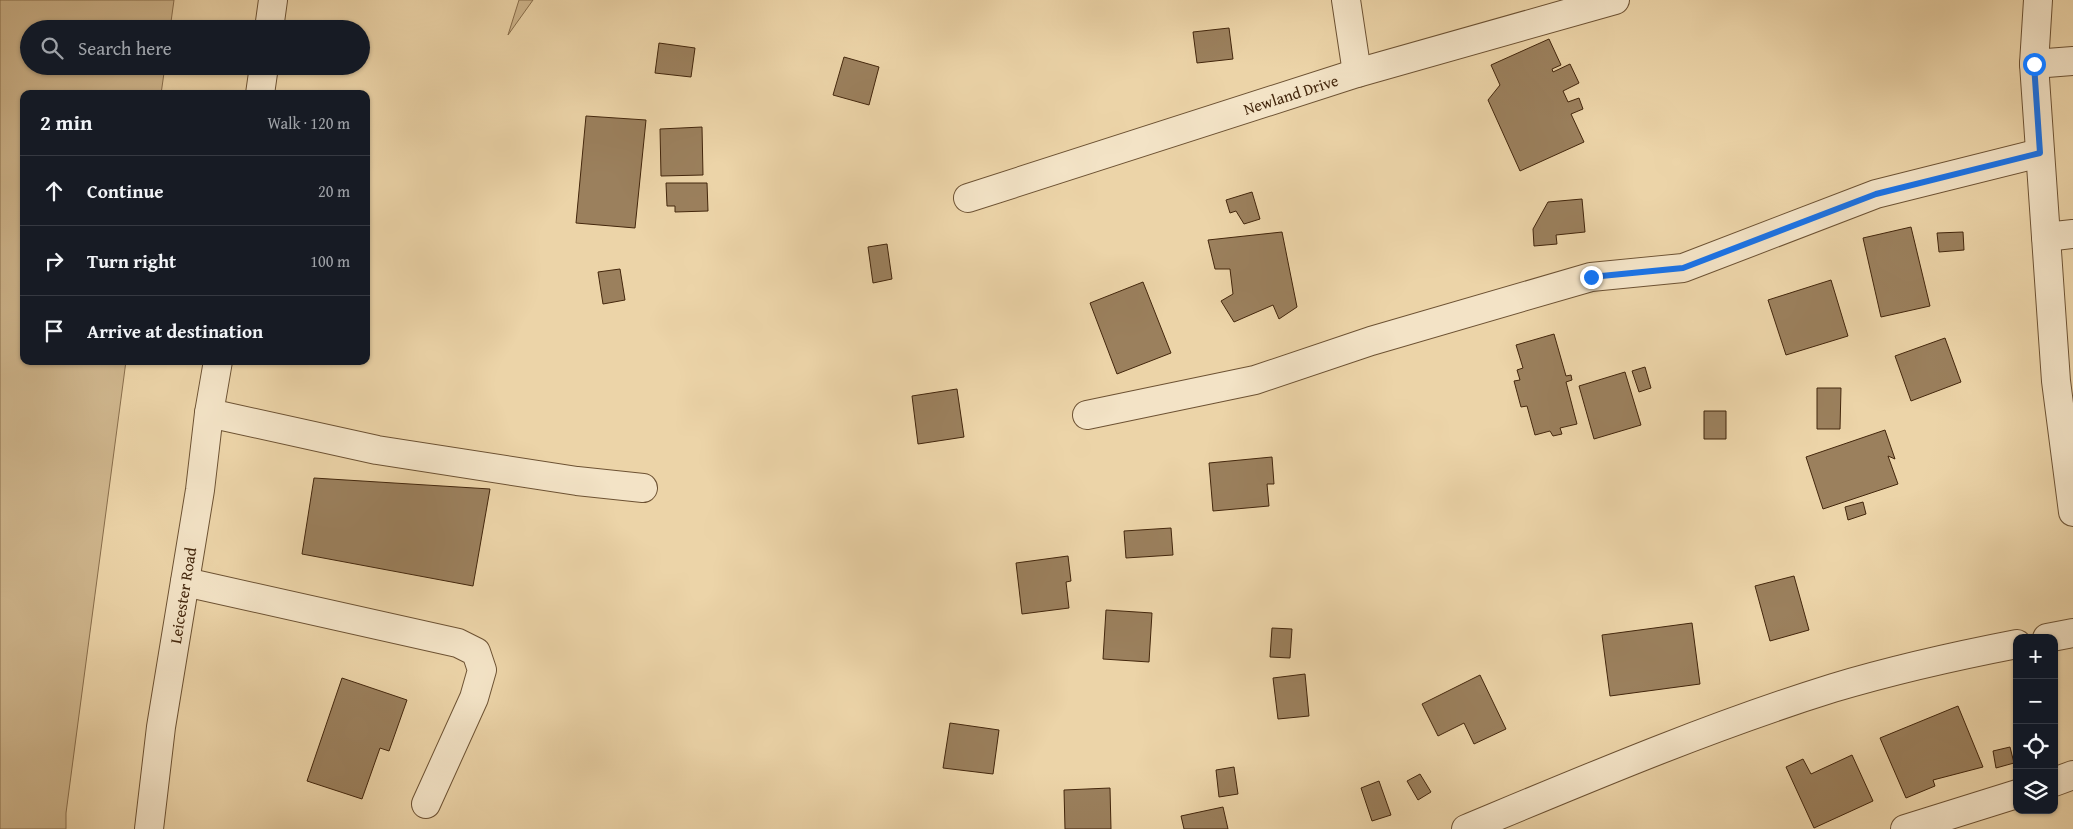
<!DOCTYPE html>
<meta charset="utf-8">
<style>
:root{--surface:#171b24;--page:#242831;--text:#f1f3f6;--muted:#9ea1a6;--line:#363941}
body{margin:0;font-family:"Gentium Book Plus",serif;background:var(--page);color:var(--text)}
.controls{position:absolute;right:15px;bottom:15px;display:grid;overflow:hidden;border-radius:10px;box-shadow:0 1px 4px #0004}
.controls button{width:45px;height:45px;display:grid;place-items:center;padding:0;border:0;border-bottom:1px solid var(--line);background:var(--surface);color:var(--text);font:25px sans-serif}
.stop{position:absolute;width:15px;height:15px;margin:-11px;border:4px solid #1a73e8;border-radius:50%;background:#fff}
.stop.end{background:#1a73e8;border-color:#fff;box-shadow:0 1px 5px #0008}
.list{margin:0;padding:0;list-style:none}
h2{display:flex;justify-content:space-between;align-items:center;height:65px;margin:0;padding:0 20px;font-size:21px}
h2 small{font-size:16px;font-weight:400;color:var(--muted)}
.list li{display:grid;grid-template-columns:32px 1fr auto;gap:15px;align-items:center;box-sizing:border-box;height:70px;padding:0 20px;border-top:1px solid var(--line)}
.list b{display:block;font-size:19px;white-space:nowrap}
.list em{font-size:16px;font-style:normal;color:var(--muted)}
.icon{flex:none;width:28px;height:28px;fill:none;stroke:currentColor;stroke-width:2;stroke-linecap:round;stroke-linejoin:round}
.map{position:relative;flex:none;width:2073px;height:829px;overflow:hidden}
.search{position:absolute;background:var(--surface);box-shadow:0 1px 4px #0004;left:20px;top:20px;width:350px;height:55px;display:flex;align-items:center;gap:12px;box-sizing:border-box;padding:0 18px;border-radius:28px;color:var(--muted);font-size:19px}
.panel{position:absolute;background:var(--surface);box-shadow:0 1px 4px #0004;left:20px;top:90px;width:350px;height:275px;border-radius:10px}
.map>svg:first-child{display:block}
.green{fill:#cfb68d;stroke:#896e4c}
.building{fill:#9b805d;stroke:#43260c}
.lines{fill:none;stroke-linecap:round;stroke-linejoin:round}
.minor-casing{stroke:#6d5233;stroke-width:30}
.minor{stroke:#f3e3c6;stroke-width:28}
.route{stroke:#1a73e8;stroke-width:6}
.labels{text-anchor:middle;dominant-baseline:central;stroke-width:5;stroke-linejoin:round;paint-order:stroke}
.street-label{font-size:16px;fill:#43260c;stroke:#f3e3c6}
</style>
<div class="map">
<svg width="2073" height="829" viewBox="0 0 2073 829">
<rect width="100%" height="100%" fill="#ecd4a8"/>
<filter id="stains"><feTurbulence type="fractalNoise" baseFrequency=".004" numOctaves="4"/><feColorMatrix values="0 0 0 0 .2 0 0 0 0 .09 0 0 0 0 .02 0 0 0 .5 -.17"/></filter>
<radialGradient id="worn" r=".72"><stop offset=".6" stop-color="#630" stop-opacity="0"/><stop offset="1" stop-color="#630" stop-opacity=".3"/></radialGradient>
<!-- green -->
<path class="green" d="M0,0H174L170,29H29V66H165L161,94H24V361H126L66,813V829H0Z
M519,0H533L508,35Z"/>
<!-- building -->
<path class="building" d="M1229,28L1233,59L1197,63L1193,32Z
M1549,39L1561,65L1552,69L1553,72L1570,64L1579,83L1563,91L1568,102L1579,98L1583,109L1571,114L1584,142L1520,171L1488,100L1500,85L1491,65Z
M659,43L695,48L691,77L655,73Z
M844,57L879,67L869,105L833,95Z
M586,116L646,120L635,228L576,223Z
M702,127L703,175L661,176L660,129Z
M666,183H707L708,211L675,212V206H667Z
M1252,192L1260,219L1244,224L1236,211L1230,213L1226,200Z
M1582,199L1585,232L1556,235L1557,244L1534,246L1533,229L1548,202Z
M1911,227L1930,306L1881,317L1863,238Z
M1282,232L1297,307L1279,319L1273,305L1234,322L1221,301L1233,294L1230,269H1215L1208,240Z
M1963,232L1964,250L1939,252L1937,233Z
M887,244L892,279L873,283L868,247Z
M620,269L625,300L603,304L598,272Z
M1831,280L1848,336L1786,355L1768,300Z
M1143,282L1171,353L1117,374L1090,303Z
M1554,334L1566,376L1571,375L1572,380L1566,382L1577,424L1560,428L1562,434L1553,436L1550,431L1535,435L1527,406L1521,407L1514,381L1520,380L1517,370L1523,368L1516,345Z
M1945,338L1961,382L1911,401L1895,356Z
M1645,367L1651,388L1639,392L1632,371Z
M1625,372L1641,425L1594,439L1579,386Z
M1817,388H1841L1840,429H1817Z
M957,389L964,437L918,444L912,396Z
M1704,411H1726V439H1704Z
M1885,430L1895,459L1888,456L1898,484L1823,509L1806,457Z
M1272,457L1274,484H1267L1269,506L1213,511L1209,463Z
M314,478L490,489L473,586L302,554Z
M1863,502L1866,514L1848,520L1845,507Z
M1171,528L1173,555L1126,558L1124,531Z
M1068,556L1071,581L1066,582L1069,608L1022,614L1016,563Z
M1794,576L1809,630L1770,641L1755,586Z
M1106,610L1152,613L1149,662L1103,659Z
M1692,623L1700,684L1610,696L1602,635Z
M1272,628L1292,629L1290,658L1270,657Z
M1305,674L1309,716L1278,719L1273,678Z
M1480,675L1506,729L1474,744L1464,723L1438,736L1422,704Z
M342,678L407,700L389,751L380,748L362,799L307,781Z
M1958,706L1983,767L1933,780L1935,786L1906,798L1880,738Z
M950,723L999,730L993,774L943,768Z
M2010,747L2014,763L1996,768L1993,751Z
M1852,755L1873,801L1814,828L1786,767L1803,759L1811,774Z
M1234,767L1238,794L1219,797L1216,770Z
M1420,774L1431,792L1418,800L1407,781Z
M1379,781L1391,815L1372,821L1361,788Z
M1110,788L1111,829H1065L1064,790Z
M1223,807L1228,829H1184L1181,816Z"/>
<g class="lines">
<defs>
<g id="minor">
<path d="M1346,0L1357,73"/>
<path d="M2038,0L2034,64L2056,381L2073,512"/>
<path d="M269,29L273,0"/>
<path d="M2034,64L2073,61"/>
<path d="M260,94L264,66"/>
<path id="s1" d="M968,198L1357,73L1615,0"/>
<path d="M2046,237L2073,234"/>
<path d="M209,413L377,450L577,481L643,488"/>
<path d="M1087,415L1255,380L1371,341L1591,277L1683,268L1876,194L2040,153"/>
<path d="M185,582L458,643L476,652L482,670L474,698L426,804"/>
<path d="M2047,638L2073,633"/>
<path d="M2054,782L2073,775"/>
<path id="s2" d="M149,829L161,727L200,490L209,413L218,361"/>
<path d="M1466,829C1586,779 1708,727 1833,688C1893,670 1955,656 2017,644"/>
<path d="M1905,829L2017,794"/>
</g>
</defs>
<!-- minor casing -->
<use href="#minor" class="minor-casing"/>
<!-- minor -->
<use href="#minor" class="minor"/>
</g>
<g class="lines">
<!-- route -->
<path class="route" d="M1591,277L1683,268L1876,194L2040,153L2034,64"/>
</g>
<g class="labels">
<!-- street labels -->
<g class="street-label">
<text stroke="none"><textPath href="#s1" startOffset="339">Newland Drive</textPath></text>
<text stroke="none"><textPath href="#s2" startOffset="236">Leicester Road</textPath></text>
</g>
</g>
<rect width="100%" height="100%" filter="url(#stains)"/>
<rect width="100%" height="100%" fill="url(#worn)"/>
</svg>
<div class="controls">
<button>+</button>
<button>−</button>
<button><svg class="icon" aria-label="locate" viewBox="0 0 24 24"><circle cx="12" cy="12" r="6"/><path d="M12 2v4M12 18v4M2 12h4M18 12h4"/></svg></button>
<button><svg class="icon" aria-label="layers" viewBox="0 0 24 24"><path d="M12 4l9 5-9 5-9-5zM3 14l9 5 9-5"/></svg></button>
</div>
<div class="stop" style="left:2034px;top:64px"></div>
<div class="stop end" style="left:1591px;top:277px"></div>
<div class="search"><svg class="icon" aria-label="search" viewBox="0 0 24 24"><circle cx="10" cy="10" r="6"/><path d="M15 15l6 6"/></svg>Search here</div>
<section class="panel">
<h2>2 min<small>Walk · 120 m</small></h2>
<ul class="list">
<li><svg class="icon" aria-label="ahead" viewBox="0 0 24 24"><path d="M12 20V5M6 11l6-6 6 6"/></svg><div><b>Continue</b></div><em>20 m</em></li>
<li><svg class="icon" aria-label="right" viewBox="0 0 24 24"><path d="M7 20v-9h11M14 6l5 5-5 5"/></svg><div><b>Turn right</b></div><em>100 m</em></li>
<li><svg class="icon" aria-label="arrive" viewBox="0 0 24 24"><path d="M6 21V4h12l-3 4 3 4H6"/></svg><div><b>Arrive at destination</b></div></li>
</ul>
</section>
</div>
